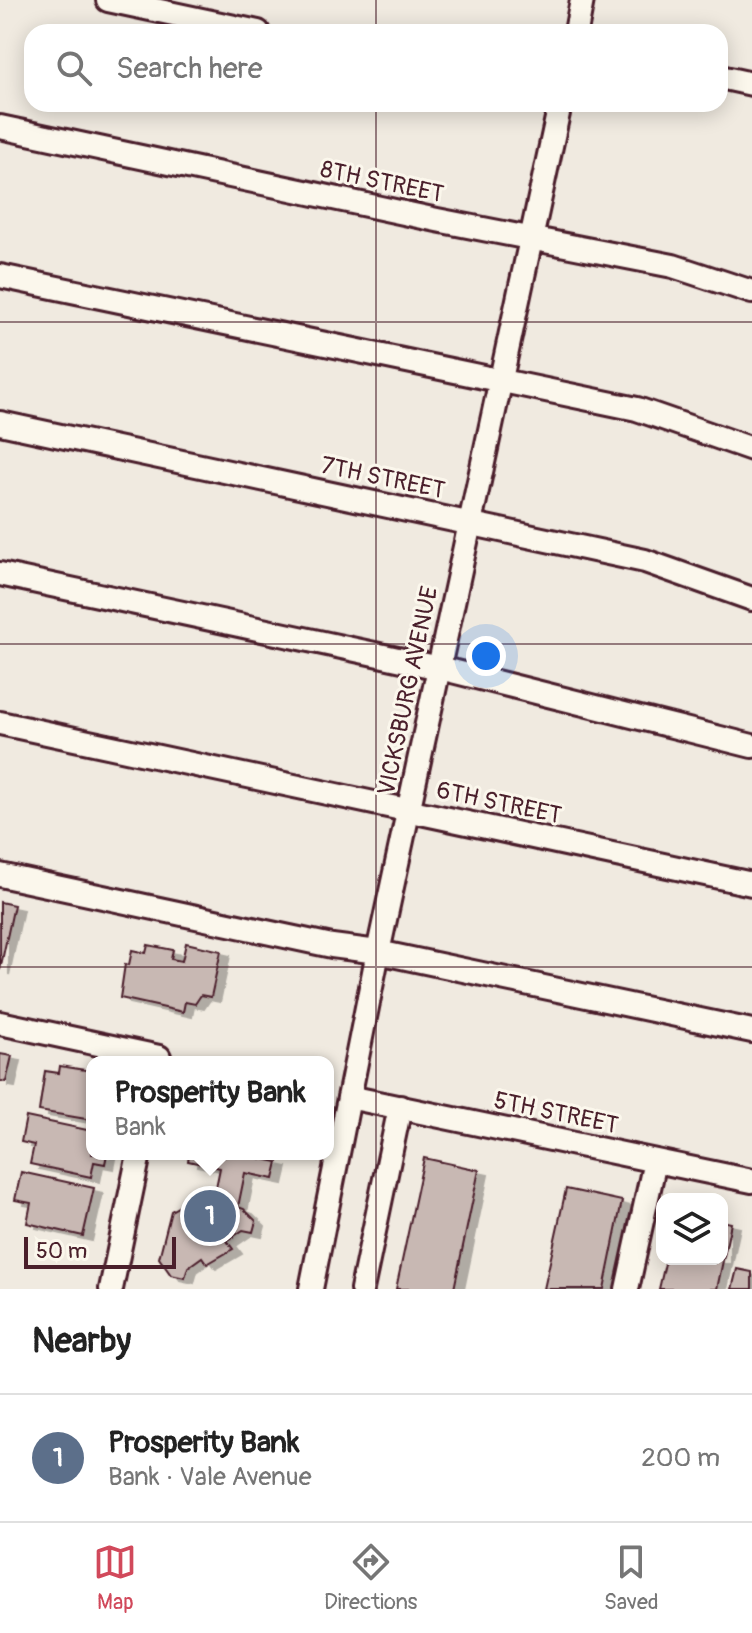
<!DOCTYPE html>
<meta charset="utf-8">
<style>
:root{--surface:#fff;--page:#f2f2f2;--text:#222;--muted:#767676;--line:#e0e0e0;--accent:#d1495b}
body{margin:0;font-family:Pangolin,sans-serif;background:var(--page);color:var(--text)}
.controls{position:absolute;right:24px;bottom:24px;display:grid;overflow:hidden;border-radius:16px;box-shadow:0 4px 20px #0003}
.controls button{width:72px;height:72px;display:grid;place-items:center;padding:0;border:0;border-bottom:2px solid var(--line);background:var(--surface);color:var(--text);font:40px sans-serif}
.scale{position:absolute;left:24px;bottom:20px;width:152px;box-sizing:border-box;padding-left:8px;border:4px solid #4a1f2b;border-top:0;font-size:22px;line-height:28px;white-space:nowrap;color:#4a1f2b;-webkit-text-stroke:6px #fbf7ec;paint-order:stroke}
.you{position:absolute;left:486px;top:656px;width:28px;height:28px;margin:-20px;border:6px solid #fff;border-radius:50%;background:#1a73e8;box-shadow:0 0 0 12px #1a73e833}
.badge{display:grid;place-items:center;width:52px;height:52px;border-radius:50%;background:var(--accent);color:#fff;font-size:26px;font-weight:700}
.pin{position:absolute;translate:-50% -50%;border:4px solid #fff;box-shadow:0 2px 8px #0006}
.popup{position:absolute;left:86px;top:1056px;width:248px;height:104px;box-sizing:border-box;display:grid;place-content:center;border-radius:16px;background:var(--surface);filter:drop-shadow(0 2px 6px #0005);font-size:26px;white-space:nowrap;color:var(--muted)}
.popup b{font-size:30px;color:var(--text)}
.popup::after{content:'';position:absolute;left:50%;top:100%;margin-left:-16px;border:16px solid transparent;border-top-color:var(--surface)}
.list{margin:0;padding:0;list-style:none}
h2{display:flex;justify-content:space-between;align-items:center;height:104px;margin:0;padding:0 32px;font-size:34px}
h2 small{font-size:26px;font-weight:400;color:var(--muted)}
.list li{display:grid;grid-template-columns:52px 1fr auto;gap:24px;align-items:center;box-sizing:border-box;height:128px;padding:0 32px;border-top:2px solid var(--line)}
.list b{display:block;font-size:30px;white-space:nowrap}
.list p{margin:0;font-size:26px;white-space:nowrap;color:var(--muted)}
.list em{font-size:26px;font-style:normal;color:var(--muted)}
.icon{flex:none;width:44px;height:44px;fill:none;stroke:currentColor;stroke-width:2;stroke-linecap:round;stroke-linejoin:round}
.map{position:relative;flex:none;width:752px;height:1289px;overflow:hidden}
.search{position:absolute;background:var(--surface);box-shadow:0 4px 20px #0003;left:24px;right:24px;top:24px;height:88px;display:flex;align-items:center;gap:20px;box-sizing:border-box;padding:0 28px;border-radius:24px;color:var(--muted);font-size:30px}
.sheet{height:232px;background:var(--surface)}
nav{display:flex;justify-content:space-around;align-items:center;box-sizing:border-box;height:112px;border-top:2px solid var(--line);background:var(--surface);font-size:22px;color:var(--muted)}
nav a{display:grid;justify-items:center;gap:4px}
nav .on{color:var(--accent)}
.map>svg:first-child{display:block}
.building{fill:#c8b8b3;stroke:#4a1f2b;stroke-width:2;filter:url(#shadow)}
.lines{fill:none;stroke-linecap:round;stroke-linejoin:round}
.minor-casing{stroke:#4a1f2b;stroke-width:28}
.minor{stroke:#fbf7ec;stroke-width:22}
.grid{fill:none;stroke:#4a1f2b;stroke-width:2;stroke-opacity:0.55}
.labels{text-anchor:middle;dominant-baseline:central;stroke-width:6;stroke-linejoin:round;paint-order:stroke}
.street-label{font-size:24px;fill:#4a1f2b;stroke:#fbf7ec}
</style>
<div class="map">
<svg width="752" height="1289" viewBox="0 0 752 1289">
<defs>
<filter id="shadow"><feDropShadow dx="9" dy="5" stdDeviation="0" flood-color="#0004"/></filter>
</defs>
<rect width="100%" height="100%" fill="#f0eae0"/>
<filter id="ink" filterUnits="userSpaceOnUse"><feTurbulence type="fractalNoise" baseFrequency=".0125" numOctaves="2"/><feDisplacementMap in="SourceGraphic" scale="16" xChannelSelector="R" yChannelSelector="G"/><feConvolveMatrix kernelMatrix="1 2 1 2 8 2 1 2 1" color-interpolation-filters="sRGB"/></filter>
<g filter="url(#ink)">
<!-- building -->
<path class="building" d="M0,902L14,905L0,970Z
M186,943L221,951L211,997L201,995L195,1004L185,1002L183,1012L120,998L125,964L129,965L132,950L146,953L148,945L173,950L171,959L182,961Z
M0,1054L12,1056L6,1082L0,1081Z
M60,1066L92,1071V1120L39,1111L45,1071L59,1073Z
M26,1117L92,1131V1154H107L105,1164L94,1162L91,1177L30,1164L34,1145L21,1142Z
M189,1154H239L278,1162L274,1179L245,1173L238,1207L244,1209L256,1221L253,1232L243,1230L227,1241L233,1249L207,1264L202,1257L188,1267L185,1278L171,1275L159,1258L171,1211L194,1198L213,1202L220,1168L188,1161Z
M424,1158L479,1170L454,1289H396Z
M21,1172L94,1188L83,1236L27,1223L31,1203L15,1200Z
M566,1189L622,1201L604,1289H544Z
M722,1221L731,1223L717,1289H659L666,1259H722Z
M737,1269L752,1272V1289H732Z"/>
<g class="lines">
<defs>
<path id="minor" d="M108,0L258,32
M576,32L582,0
M720,77L752,84
M0,127L437,220L673,266L752,292
M0,276L637,409L752,449
M0,423L645,561L752,599
M0,574L440,668L752,746
M0,723L752,884
M0,875L332,946L378,952L752,1031
M0,1023L159,1057L158,1062
M349,1097L752,1181
M111,1289L139,1154
M311,1289L378,952L560,104
M362,1289L400,1107
M627,1289L655,1161"/>
</defs>
<!-- minor casing -->
<use href="#minor" class="minor-casing"/>
<!-- minor -->
<use href="#minor" class="minor"/>
</g>
</g>
<!-- grid -->
<path class="grid" d="M376,0V32M376,104V1289M0,322H752M0,644H752M0,967H752"/>
<g class="labels">
<!-- street labels -->
<g class="street-label">
<text transform="translate(382 182) rotate(12)">8TH STREET</text>
<text transform="translate(383 478) rotate(12)">7TH STREET</text>
<text transform="translate(408 691) rotate(-78)">VICKSBURG AVENUE</text>
<text transform="translate(499 803) rotate(12)">6TH STREET</text>
<text transform="translate(556 1113) rotate(12)">5TH STREET</text>
</g>
</g>
</svg>
<div class="controls">
<button><svg class="icon" aria-label="layers" viewBox="0 0 24 24"><path d="M12 4l9 5-9 5-9-5zM3 14l9 5 9-5"/></svg></button>
</div>
<div class="scale">50 m</div>
<div class="you"></div>
<div class="pin badge" style="left:210px;top:1216px;background:#5c6f8a">1</div>
<div class="popup"><b>Prosperity Bank</b>Bank</div>
<div class="search"><svg class="icon" aria-label="search" viewBox="0 0 24 24"><circle cx="10" cy="10" r="6"/><path d="M15 15l6 6"/></svg>Search here</div>
</div>
<section class="sheet">
<h2>Nearby<small></small></h2>
<ul class="list">
<li><span class="badge" style="background:#5c6f8a">1</span><div><b>Prosperity Bank</b><p>Bank · Vale Avenue</p></div><em>200 m</em></li>
</ul>
</section>
<nav>
<a class="on"><svg class="icon" aria-label="map" viewBox="0 0 24 24"><path d="M3 6l6-2 6 2 6-2v14l-6 2-6-2-6 2zM9 4v14M15 6v14"/></svg>Map</a>
<a><svg class="icon" aria-label="directions" viewBox="0 0 24 24"><path d="M12 3l9 9-9 9-9-9zM9 14v-3h6M13 9l2 2-2 2"/></svg>Directions</a>
<a><svg class="icon" aria-label="saved" viewBox="0 0 24 24"><path d="M7 4h10v16l-5-4-5 4z"/></svg>Saved</a>
</nav>
